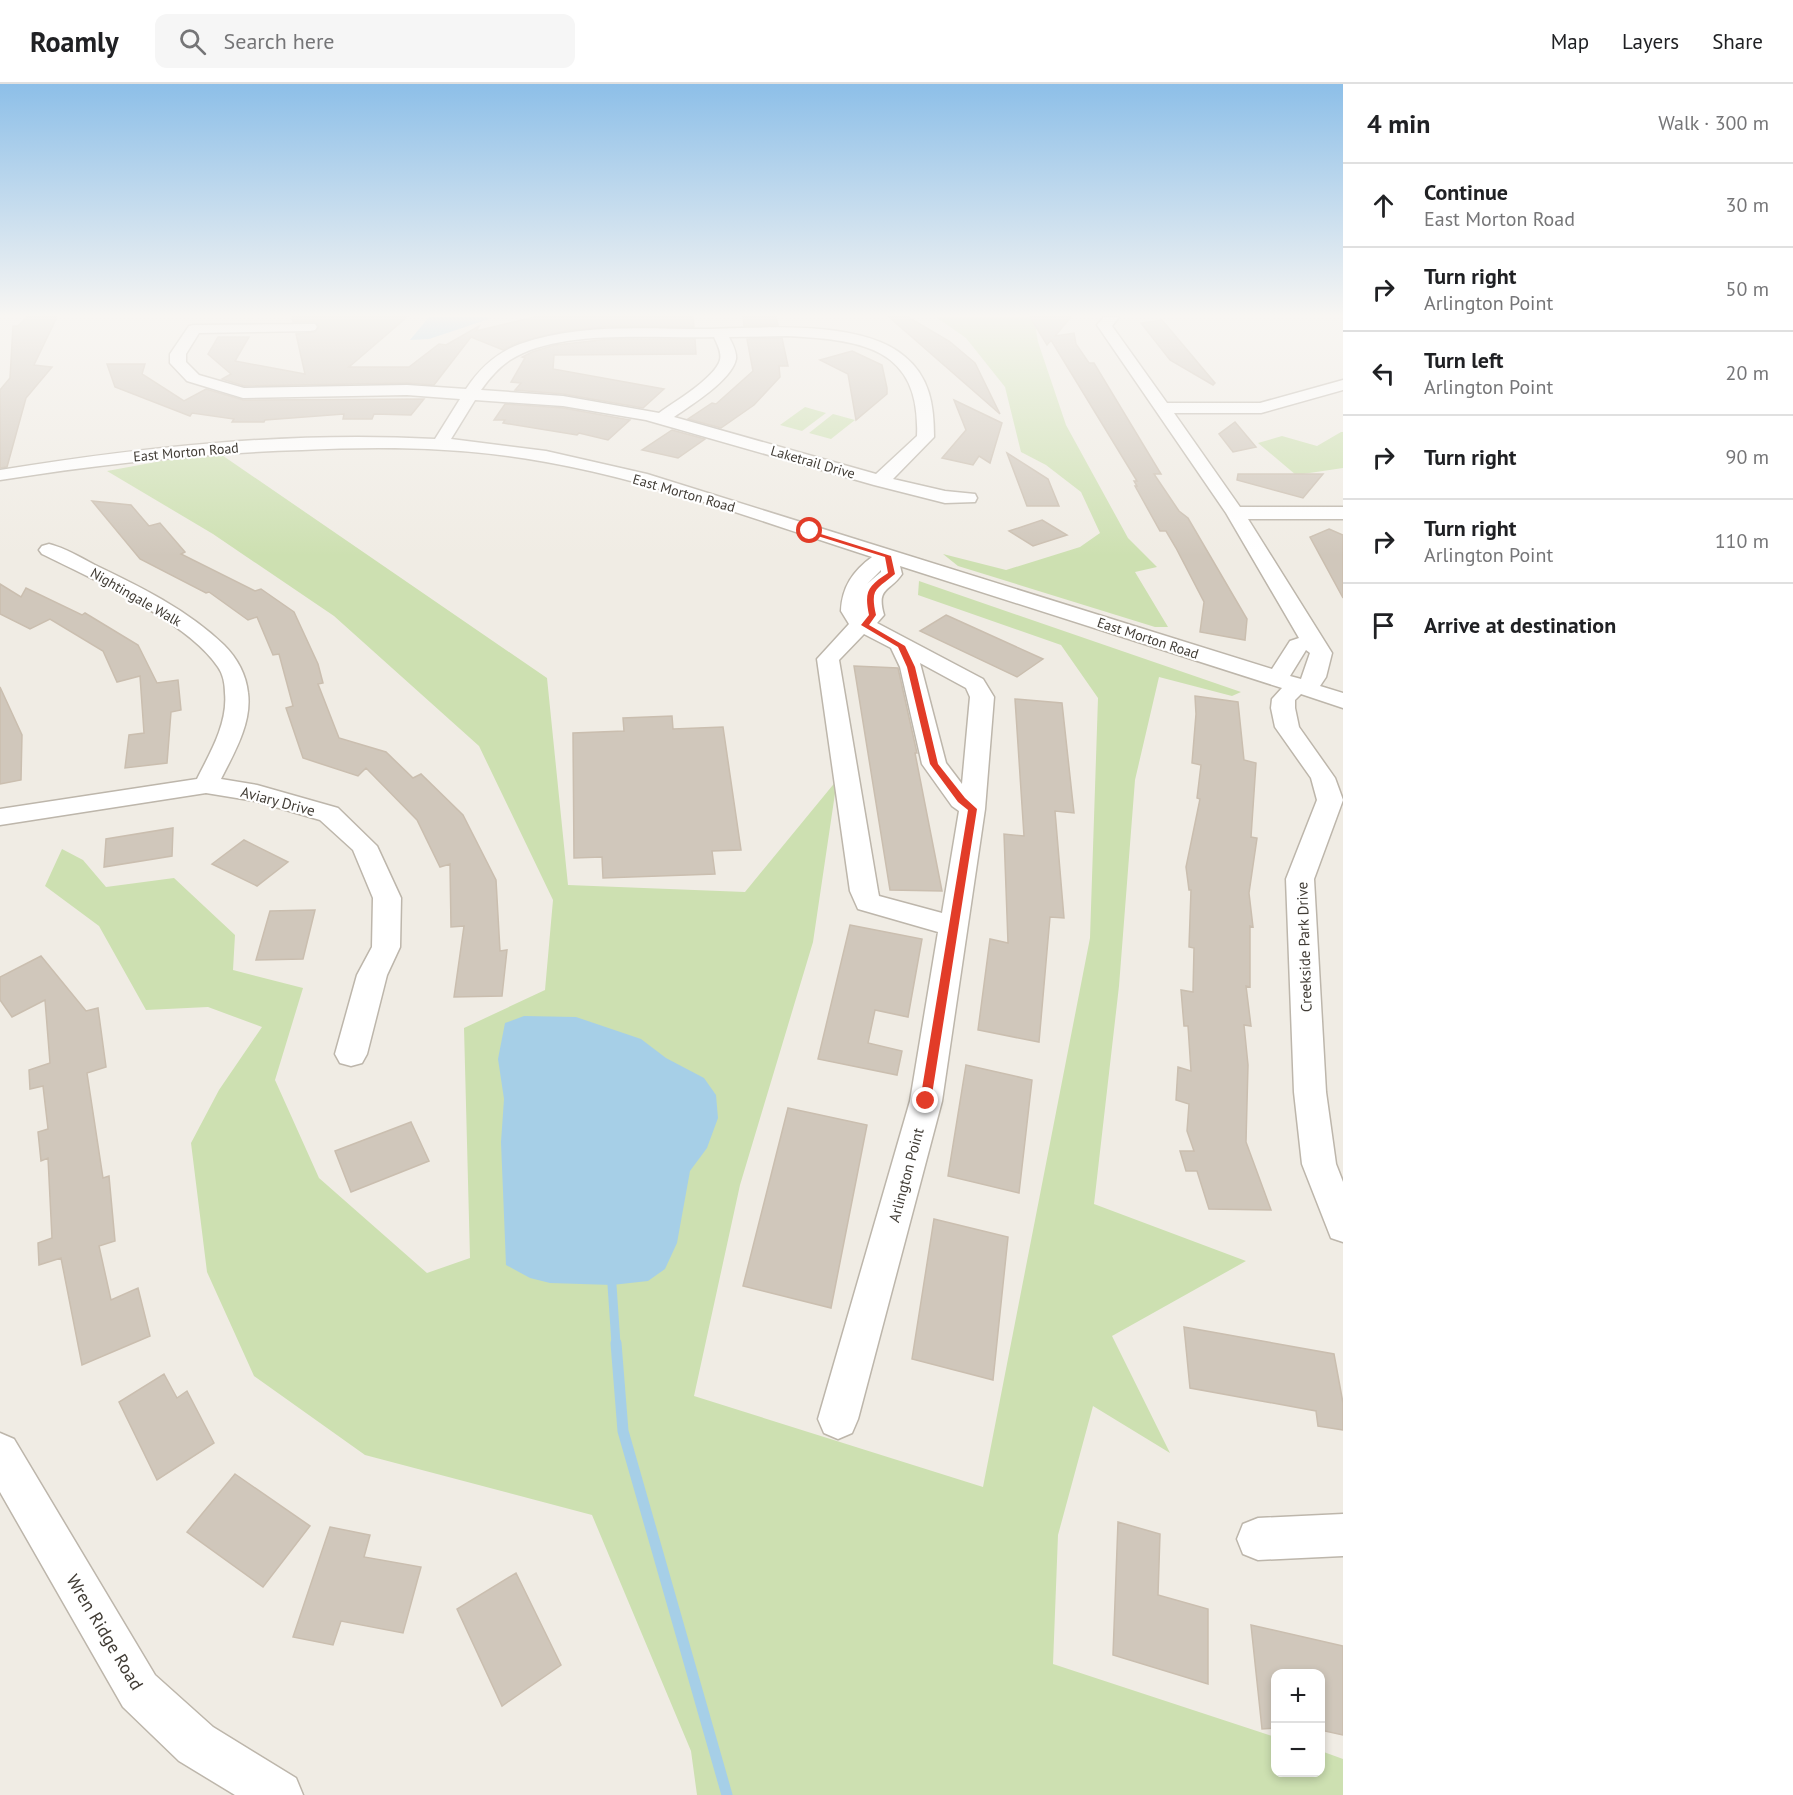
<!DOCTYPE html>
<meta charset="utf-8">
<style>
:root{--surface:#fff;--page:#f6f6f6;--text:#202124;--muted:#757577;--line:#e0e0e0}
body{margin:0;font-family:"PT Sans",sans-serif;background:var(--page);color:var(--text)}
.controls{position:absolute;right:18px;bottom:18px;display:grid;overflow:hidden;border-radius:12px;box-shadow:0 3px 9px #0003}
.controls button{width:54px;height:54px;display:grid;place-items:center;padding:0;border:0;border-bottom:2px solid var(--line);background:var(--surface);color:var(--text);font:30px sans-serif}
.stop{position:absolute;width:18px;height:18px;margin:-14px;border:4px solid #e23c28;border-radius:50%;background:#fff}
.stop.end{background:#e23c28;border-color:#fff;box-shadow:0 2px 6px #0008}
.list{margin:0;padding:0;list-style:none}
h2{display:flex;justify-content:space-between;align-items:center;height:78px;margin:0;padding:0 24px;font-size:26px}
h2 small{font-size:20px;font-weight:400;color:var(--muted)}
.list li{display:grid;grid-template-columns:39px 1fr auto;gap:18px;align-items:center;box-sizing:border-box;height:84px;padding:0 24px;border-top:2px solid var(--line)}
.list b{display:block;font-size:22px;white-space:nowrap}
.list p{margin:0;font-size:20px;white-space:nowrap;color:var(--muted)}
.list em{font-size:20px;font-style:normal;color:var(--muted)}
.icon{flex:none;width:33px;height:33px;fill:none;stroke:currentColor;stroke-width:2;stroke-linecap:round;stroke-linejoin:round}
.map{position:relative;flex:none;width:1343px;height:1711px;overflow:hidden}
header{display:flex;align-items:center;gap:36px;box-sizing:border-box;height:84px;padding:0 30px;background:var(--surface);border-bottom:2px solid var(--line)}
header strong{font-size:28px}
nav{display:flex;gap:33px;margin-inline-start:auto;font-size:21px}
.search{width:420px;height:54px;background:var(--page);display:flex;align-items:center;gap:15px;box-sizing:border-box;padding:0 21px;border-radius:12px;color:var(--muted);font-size:22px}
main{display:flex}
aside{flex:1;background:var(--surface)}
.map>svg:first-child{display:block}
.green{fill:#cde0b1}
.water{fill:#a6cfe7}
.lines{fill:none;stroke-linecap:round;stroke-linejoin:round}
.stream-far1{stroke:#a6cfe7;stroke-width:9}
.stream{stroke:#a6cfe7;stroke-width:11}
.building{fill:#d0c7bb;stroke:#cabeaf;stroke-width:1.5}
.minor-casing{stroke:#bdb6ab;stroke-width:3}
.minor{fill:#fff;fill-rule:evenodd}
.route{fill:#e23c28}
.labels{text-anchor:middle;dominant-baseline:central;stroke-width:4.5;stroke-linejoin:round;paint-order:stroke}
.far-street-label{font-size:14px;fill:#413c35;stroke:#fff}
.street-label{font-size:15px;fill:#413c35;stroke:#fff}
.near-street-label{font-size:18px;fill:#413c35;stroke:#fff}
</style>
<header>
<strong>Roamly</strong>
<div class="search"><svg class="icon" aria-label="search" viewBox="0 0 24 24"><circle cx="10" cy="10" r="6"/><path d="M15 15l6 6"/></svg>Search here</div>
<nav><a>Map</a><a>Layers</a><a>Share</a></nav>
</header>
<main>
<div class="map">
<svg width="1343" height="1711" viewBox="0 0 1343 1711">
<rect width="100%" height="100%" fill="#f0ece4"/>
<!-- green -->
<path class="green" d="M936,233H1034L1038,258L1066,341L1128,454L1157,483L1135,488L1168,543H1155L958,482L943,470L1006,486L1080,463L1100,449L1081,408L1046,381L1021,368L1005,303L966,254Z
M805,323L826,329L802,347L780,341Z
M833,330L855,336L831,355L809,349Z
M1341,348H1343V384L1296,391L1258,359L1282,352L1317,362Z
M216,367L547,594L568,801L745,808L837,696L813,858L740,1101L694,1312L983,1403L1090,854L1098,614L1061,561L918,511L919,497L1241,608L1232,612L1159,593L1135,696L1119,902L1094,1120L1246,1177L1112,1252L1170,1369L1093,1322L1058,1451L1053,1580L1275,1653L1276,1688H1320L1321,1667L1343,1675V1711H697L691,1667L592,1431L365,1371L254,1292L207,1188L191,1059L219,1006L262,943L208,923L146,926L99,842L45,802L62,765L83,776L106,803L174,794L235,851L233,886L303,904L275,996L319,1094L427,1189L470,1174L464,944L545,906L553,816L479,662L334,532L213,450L107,387Z"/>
<!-- water -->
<path class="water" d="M429,233H486L492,234L429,255L410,256Z
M524,932L576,933L641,955L666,974L704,994L716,1011L718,1034L707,1064L690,1087L677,1159L665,1185L648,1197L612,1201L550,1199L530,1194L506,1181L501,1058L504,1015L498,975L505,939Z"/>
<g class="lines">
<!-- stream-far1 -->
<path class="stream-far1" d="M612,1201L616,1260"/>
<!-- stream -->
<path class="stream" d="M616,1259L623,1347L727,1711"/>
</g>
<!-- building -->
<path class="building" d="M27,233H57L34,281L52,283L26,314L7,383L0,384V306L10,294L13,242H18Z
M292,233H407L349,283H409L439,260L446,261L479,242L476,247L534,233H693L694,243L612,242L565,247L519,258L503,266L471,253L434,301L407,299L244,302L222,295L231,290L208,270L218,253H249L235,277L305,290L296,250L315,248L319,242L315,238H293Z
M743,233H776L778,241L744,242Z
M889,233H908L949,257L975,279L1000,330Z
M1030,233H1071L1055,252L1074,249L1076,260L1089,279H1094L1161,390H1154L1179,427L1188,434L1247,535L1245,556L1200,548L1204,518L1176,464L1166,447H1160L1135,402H1137L1134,397H1137L1051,256L1047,261Z
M1162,236L1215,299L1213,301L1170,276L1141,239Z
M782,254L788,282H779L780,293L754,321L721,344L688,335L712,319L716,320L753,287L747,255Z
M609,255H695L696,270L554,271L553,285L664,305L643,324L563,310L515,306L521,299L511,298L525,274L522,273L532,268L555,261Z
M852,267L882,281L887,304V310L856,336L848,290L820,276Z
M107,280H145L142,290L184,317L206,305L243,316L424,315L411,331L374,330L372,335H343L344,330L265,336L264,338H232L234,335L192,329L190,332L115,303Z
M954,316L1002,339L990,379L979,372L973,381L942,374L966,346Z
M505,320L563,324L630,336L608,356L579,349L577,351L503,339L505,336H494Z
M1235,338L1256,363L1233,368L1219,350Z
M672,346L705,355L678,374L642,366Z
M1007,369L1048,395L1059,422H1027Z
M1238,390H1323L1303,414L1237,396Z
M92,417L131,421L149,442L160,439L185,468L181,470L255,507L261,505L294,528L318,580L323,599L318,600L339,654L386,668L413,694L421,690L463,731L496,796L500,867L507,866L502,912L454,913L464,842L451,843L450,780L440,783L417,736L366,684L358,692L303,674L286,624L293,622L279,570L273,571L257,533L248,536L209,508L206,509L140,475Z
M1042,436L1067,451L1033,462L1009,447Z
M1329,445L1343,451V514L1310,453Z
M0,500L21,513L26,504L82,531L85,529L138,561L157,599L178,596L181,626L171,628L167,679L125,684L129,651L144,649L140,592L117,598L103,567L50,535L30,545L0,530Z
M946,531L1043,575L1017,593L920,547Z
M854,582L898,584L917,669H915L942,807L890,806Z
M0,603L22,651L21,696L0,700Z
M1195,612L1238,618L1244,676L1256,679L1251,753L1257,754L1249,809L1253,843L1250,842V903L1246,902L1251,942L1244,941L1248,981L1246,1058L1271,1126L1209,1125L1197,1087H1186L1180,1067H1194L1187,1047L1189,1020L1176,1016L1178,983L1191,987L1188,942H1184L1181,906L1193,908L1194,864L1189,863L1191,806H1189L1186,783L1200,715L1197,714L1201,681L1192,679L1196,630Z
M1015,615L1062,619L1074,729L1055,727L1064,834L1050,833L1039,958L978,946L990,855L1008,859L1004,750L1024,752Z
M672,632L673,645L723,643L741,766L712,767L715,790L603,794L602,773L574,774L573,649L624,647L623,634Z
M173,744L172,772L104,783L106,755Z
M244,756L288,778L257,802L212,780Z
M315,826L303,875L256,876L270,827Z
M850,841L922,855L908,933L875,926L868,959L902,967L897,991L818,975Z
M41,872L86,927L98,924L106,983L87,989L103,1094L109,1092L115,1157L99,1162L111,1216L138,1204L150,1252L82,1281L61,1174L39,1181L38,1159L52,1154L48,1074L41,1077L38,1048L48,1045L43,1002L30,1005L29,986L50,979L45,916L12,933L0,916V893Z
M966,981L1032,996L1019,1109L948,1092Z
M788,1024L867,1041L831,1224L743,1202Z
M411,1038L429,1077L351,1108L335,1067Z
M934,1135L1008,1153L993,1296L912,1275Z
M1184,1243L1334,1270L1343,1319V1346L1318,1342L1316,1327L1190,1304Z
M164,1290L177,1314L187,1307L214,1359L157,1396L119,1318Z
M235,1390L310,1442L263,1503L187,1448Z
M1118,1438L1160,1450L1158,1511L1208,1525V1600L1113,1571Z
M330,1443L370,1451L364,1473L421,1483L403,1549L341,1537L333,1561L293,1553Z
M516,1489L561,1581L502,1622L457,1525Z
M1251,1541L1343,1562V1651L1320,1646V1590H1275V1644L1262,1645Z"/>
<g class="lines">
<defs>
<path id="minor" d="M1104,233H1119L1112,242L1167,319H1260L1343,296V306L1261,329H1174L1240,423H1343V435H1248L1332,569L1326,593L1320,602L1343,609V624L1301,610L1295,616V624L1299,643L1335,694L1343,716L1314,795L1326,1008L1336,1080L1343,1098V1158L1331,1154L1302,1080L1294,1008L1286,795L1317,716L1311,694L1275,643L1271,624L1272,615L1282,604L900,482L902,490C890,508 876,503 884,531L877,539L983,595L994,613L985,725L942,1017L858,1335L852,1349L838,1355L824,1349L818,1335L910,1017L938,848L858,825L850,807L817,575L849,540L841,527C842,503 853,487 872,473C765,439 658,398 546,378C465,363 384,362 302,366C201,369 100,380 0,396V386C143,363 290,347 435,355L460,315L407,311L243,314L187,297L170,279V270L189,242L194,241L315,240L317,243L315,246L310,247L199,249L186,270V278L199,291L244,304L407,301L466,305C480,284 496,269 520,260C579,239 644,245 705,245C759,244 860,235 904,272C930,293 934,321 934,353L893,395L945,407L975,410L977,414L975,418L945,419L874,401L646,336L563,322L475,316L451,355L546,367L647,390L1272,585L1290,557L1299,554L1226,429L1097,241ZM787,252C860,256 921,262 917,352L876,390L674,333C691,321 732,296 736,275C737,268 732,259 729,253ZM714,253C717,260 722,268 720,276C715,294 674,318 659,329L563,312L481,306C489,295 498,284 510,276C560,244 655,255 714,253ZM881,486V488L867,500ZM864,550L891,564L900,583L922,680L952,722L959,727L942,829L879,812L878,807L839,576ZM1306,566L1310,569L1301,595L1290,592ZM920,579L966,604L970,613L962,700L946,679Z
M49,460C65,464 80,473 95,481C139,502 188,526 224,561C237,574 246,590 248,609C252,639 234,669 221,695L257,701L338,724L377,762L401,814L400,863L387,891L367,970L362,979L351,982L340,979L335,970L357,891L372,863L373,814L353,766L320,736L255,717L206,709L0,741V725L197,695C210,669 228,639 225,609C225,600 223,590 218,583C189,538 91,494 42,470L39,466L42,462Z
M0,1349L14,1355L155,1591L213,1643L296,1694L303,1711H235L179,1677L123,1623L0,1408Z
M1343,1430V1472L1258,1476L1243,1470L1237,1455L1243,1440L1258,1434Z"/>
</defs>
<!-- minor casing -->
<use href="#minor" class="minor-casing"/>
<!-- minor -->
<use href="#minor" class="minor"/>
</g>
<!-- sky -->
<linearGradient id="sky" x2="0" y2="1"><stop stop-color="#8dbfe8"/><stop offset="0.49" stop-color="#f8f6f3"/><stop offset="1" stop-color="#f8f6f3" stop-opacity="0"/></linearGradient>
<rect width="1343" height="472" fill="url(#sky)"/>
<!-- route -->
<path class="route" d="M808,446L891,472L895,490C876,506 870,504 876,531L869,541L905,562L915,583L938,680L965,714L977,725L931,1017L926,1022L920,1017L968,726L958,718L930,680L907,583L898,563L861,541L869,531C864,507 868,502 888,489L885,473L808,449Z"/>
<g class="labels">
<!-- far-street labels -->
<g class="far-street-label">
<text transform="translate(186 368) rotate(-5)">East Morton Road</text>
<text transform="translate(813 378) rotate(16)">Laketrail Drive</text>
<text transform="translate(684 409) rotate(16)">East Morton Road</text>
<text transform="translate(136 513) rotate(30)">Nightingale Walk</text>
<text transform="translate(1148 554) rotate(18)">East Morton Road</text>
</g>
<!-- street labels -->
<g class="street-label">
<text transform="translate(278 717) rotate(15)">Aviary Drive</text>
<text transform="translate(1304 863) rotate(-92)">Creekside Park Drive</text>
<text transform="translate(906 1091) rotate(-75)">Arlington Point</text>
</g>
<!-- near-street labels -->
<g class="near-street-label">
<text transform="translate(105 1548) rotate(59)">Wren Ridge Road</text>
</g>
</g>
</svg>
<div class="controls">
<button>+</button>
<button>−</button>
</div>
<div class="stop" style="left:810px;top:447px"></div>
<div class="stop end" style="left:926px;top:1017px"></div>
</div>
<aside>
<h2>4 min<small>Walk · 300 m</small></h2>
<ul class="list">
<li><svg class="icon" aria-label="ahead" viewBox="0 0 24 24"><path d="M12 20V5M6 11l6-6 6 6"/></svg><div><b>Continue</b><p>East Morton Road</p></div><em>30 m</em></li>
<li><svg class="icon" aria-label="right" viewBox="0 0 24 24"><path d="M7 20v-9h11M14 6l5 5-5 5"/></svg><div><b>Turn right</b><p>Arlington Point</p></div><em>50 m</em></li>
<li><svg class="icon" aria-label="left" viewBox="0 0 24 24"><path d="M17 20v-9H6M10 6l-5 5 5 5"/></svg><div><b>Turn left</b><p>Arlington Point</p></div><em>20 m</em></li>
<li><svg class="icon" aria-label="right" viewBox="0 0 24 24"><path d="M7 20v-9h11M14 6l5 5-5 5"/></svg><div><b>Turn right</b></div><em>90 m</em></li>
<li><svg class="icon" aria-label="right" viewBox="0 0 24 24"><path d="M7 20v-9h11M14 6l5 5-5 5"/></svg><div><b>Turn right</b><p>Arlington Point</p></div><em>110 m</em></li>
<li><svg class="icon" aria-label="arrive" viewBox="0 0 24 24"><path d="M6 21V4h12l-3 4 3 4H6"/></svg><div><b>Arrive at destination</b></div></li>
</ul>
</aside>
</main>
